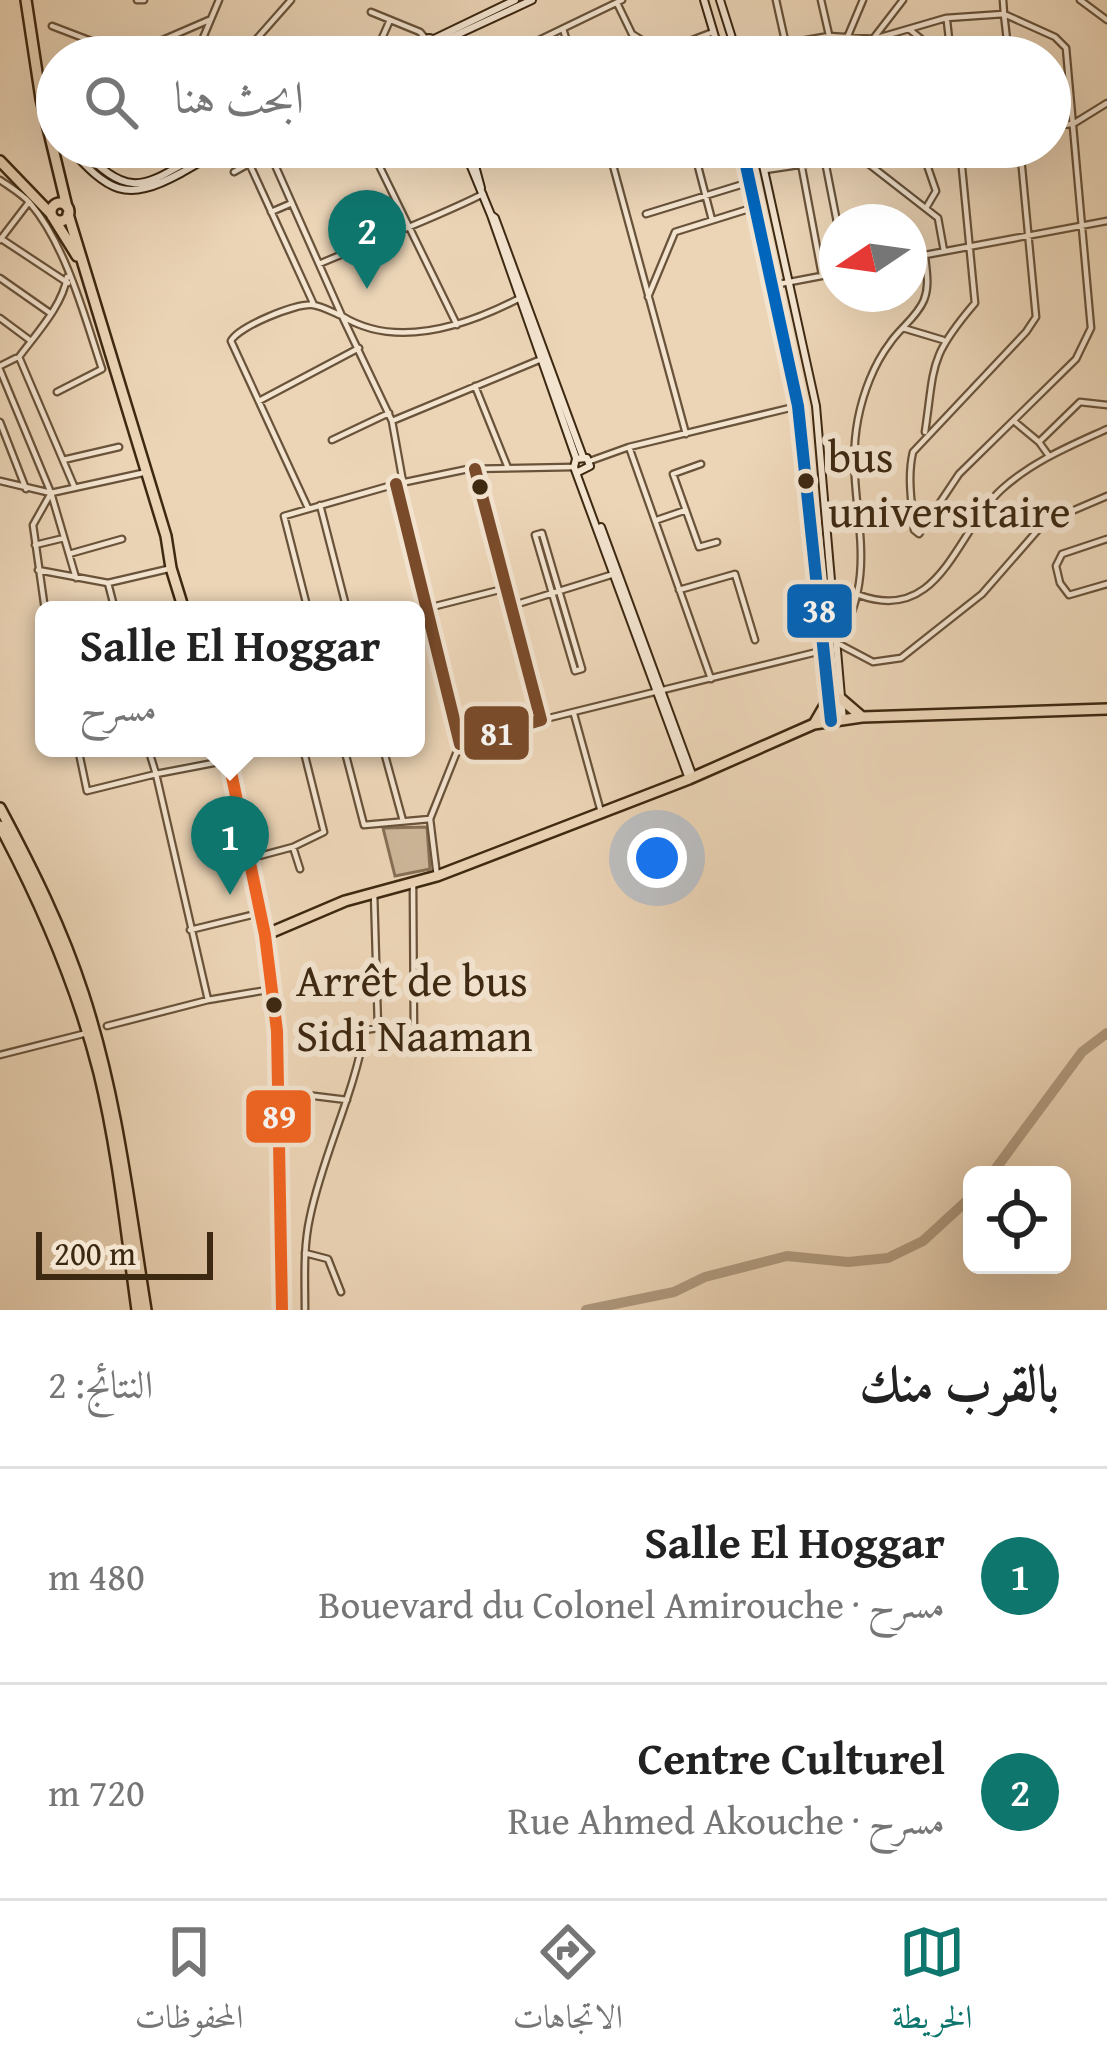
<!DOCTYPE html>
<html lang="ar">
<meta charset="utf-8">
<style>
:root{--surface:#fff;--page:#f6f6f6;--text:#222;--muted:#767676;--line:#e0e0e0;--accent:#0f766e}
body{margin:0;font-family:"Gentium Book Plus",Amiri,serif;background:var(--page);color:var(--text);direction:rtl}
.controls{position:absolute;right:36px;bottom:36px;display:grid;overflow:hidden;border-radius:18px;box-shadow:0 12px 48px #0002}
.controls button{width:108px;height:108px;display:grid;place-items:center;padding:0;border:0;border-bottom:3px solid var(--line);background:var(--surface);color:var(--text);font:60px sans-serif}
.compass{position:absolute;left:819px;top:204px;width:108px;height:108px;border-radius:50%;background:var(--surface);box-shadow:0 12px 48px #0002;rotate:257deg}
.scale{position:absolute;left:36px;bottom:30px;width:177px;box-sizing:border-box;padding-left:12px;border:6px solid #3d2811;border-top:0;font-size:33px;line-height:42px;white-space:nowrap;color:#3d2811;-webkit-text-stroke:9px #f3e4d0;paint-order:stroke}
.you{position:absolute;left:657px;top:858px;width:42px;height:42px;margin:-30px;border:9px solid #fff;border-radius:50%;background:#1a73e8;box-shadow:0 0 0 18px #1a73e833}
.badge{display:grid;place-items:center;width:78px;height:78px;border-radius:50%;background:var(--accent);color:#fff;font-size:39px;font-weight:700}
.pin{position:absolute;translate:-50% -99px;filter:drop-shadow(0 3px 6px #0008)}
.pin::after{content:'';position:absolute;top:63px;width:42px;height:36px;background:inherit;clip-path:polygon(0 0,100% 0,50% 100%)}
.popup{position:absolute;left:35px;top:601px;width:390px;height:156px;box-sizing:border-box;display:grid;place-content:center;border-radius:18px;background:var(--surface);filter:drop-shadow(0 3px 9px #0005);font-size:39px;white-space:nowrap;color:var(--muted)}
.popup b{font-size:45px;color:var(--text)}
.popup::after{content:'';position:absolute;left:50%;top:100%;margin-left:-24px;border:24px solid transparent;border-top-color:var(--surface)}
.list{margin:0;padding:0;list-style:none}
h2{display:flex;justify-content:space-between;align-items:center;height:156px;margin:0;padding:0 48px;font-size:51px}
h2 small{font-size:39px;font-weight:400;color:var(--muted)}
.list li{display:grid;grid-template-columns:78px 1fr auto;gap:36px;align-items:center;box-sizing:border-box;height:216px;padding:0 48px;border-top:3px solid var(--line)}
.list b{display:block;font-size:45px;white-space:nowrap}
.list p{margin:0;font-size:39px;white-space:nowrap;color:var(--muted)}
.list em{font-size:39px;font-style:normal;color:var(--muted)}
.icon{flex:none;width:66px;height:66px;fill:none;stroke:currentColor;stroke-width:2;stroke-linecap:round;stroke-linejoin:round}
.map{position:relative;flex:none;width:1107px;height:1310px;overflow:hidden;direction:ltr}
.search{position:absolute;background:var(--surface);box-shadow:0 12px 48px #0002;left:36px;right:36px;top:36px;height:132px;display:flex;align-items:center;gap:30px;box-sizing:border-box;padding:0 42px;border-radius:66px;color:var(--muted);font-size:45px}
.sheet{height:588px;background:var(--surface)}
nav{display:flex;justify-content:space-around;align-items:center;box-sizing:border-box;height:168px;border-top:3px solid var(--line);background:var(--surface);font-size:33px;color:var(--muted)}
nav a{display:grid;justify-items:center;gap:6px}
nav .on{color:var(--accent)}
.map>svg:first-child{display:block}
.green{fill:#ceb89b;stroke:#867056;stroke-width:3}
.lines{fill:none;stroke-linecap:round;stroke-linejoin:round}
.river{stroke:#b09a7f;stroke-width:10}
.minor-casing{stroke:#69533a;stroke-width:9}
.secondary-casing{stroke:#3d2811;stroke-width:10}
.primary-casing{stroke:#3d2811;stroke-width:14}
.trunk-casing{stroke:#3d2811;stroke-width:14}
.minor{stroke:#f3e4d0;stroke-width:4.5}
.secondary{stroke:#f3e4d0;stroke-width:6}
.primary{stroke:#ecd5b7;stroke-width:9}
.trunk{stroke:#ecd5b7;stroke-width:9}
.bus-1-casing{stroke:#f3e4d0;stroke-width:21}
.bus-2-casing{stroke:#f3e4d0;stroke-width:21}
.bus-3-casing{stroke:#f3e4d0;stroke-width:21}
.bus-1{stroke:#0065bd;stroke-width:12}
.bus-2{stroke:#7a4b2a;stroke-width:12}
.bus-3{stroke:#f26522;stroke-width:12}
.bus-dot{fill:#3d2811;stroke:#f3e4d0;stroke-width:4.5}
.labels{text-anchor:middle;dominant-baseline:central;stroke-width:12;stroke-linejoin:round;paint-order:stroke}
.bus-label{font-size:45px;fill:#3d2811;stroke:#f3e4d0;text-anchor:start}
.line-badge{stroke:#f3e4d0;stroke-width:4.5}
.badge-label{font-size:33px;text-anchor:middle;font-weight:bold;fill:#fff}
</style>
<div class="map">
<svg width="1107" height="1310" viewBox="0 0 1107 1310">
<rect width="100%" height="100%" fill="#ecd5b7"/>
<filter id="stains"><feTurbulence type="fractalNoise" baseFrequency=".00167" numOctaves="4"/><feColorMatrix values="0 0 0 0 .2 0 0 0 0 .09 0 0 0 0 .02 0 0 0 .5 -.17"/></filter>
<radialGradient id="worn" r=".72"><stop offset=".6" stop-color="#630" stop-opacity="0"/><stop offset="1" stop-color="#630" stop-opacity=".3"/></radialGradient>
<!-- green -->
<path class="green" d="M427,827L430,869L395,876L383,828Z"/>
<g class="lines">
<!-- river -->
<path class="river" d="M991,1175L1082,1052L1107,1033
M586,1310L674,1292L705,1277L787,1256L848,1262L888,1258L923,1241L972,1196"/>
<defs>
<path id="minor" d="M137,0H144
M776,0L786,45
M821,0L829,35
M1080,0L1107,20
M617,3L632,34L661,52L713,32
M371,12L420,32L426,39
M947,21L951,57
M52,26L128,55L209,20
M563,29L572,57
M909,29L943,57
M847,38L863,0
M874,39L897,57
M375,54L390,20
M721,55L829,36L874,39L946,18L1004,14L1003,0
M195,57L219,0
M236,57L246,51L291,0
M504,57L622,0
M859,57L903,0
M1009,57L1004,14L1055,37L1066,48L1091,328L1076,359L959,474L919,534L914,530C912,504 907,477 913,452L1026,332L1036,317L1020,147
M1050,126L1073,124L1107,103
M267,147L342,316C397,350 468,325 520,298
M370,147L457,325
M608,147L686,434
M693,147L712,220
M798,147L822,275
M823,147L825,161L852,151L938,218L944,251
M906,147L926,162L936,191L926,208
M249,163L314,305
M765,170L825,161L837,222
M234,172L270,152
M0,180C10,187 22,194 30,203C66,245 85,318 102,369L57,392
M271,212L292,203
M646,214L750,182
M0,238L68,283
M0,240L29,202
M925,255C926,270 930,285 924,300C917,317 900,328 890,343C874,364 863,393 858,419C842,501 886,563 837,643L873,662L901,658L982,594L1044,523L1107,496
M909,258L1107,221
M319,264C375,240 429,221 483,194
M67,277C63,305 36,334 19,357L74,486
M0,278L50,313
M774,285L837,273
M648,297L675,232L755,207
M0,318L31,341
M903,328L943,340
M0,366L16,358
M0,370L51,493L76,578
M475,386L508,468
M259,401L359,348
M392,421L539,360
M0,422L26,489
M1015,422L1039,442L1049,456
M925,432C935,365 928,358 975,303L960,147
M332,440L389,413
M1039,442L1080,402L1107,405
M629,447L711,679
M63,460L119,447
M590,461L629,447L798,406
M701,464L673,474L699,547L717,542
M0,481L51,493
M396,484L460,744L541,720L475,469
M320,505L347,610
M308,508L231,341C238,327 295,303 313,305C322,306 334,313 342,316L392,421L403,482
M657,520L686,510
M542,533L582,669L575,671L535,535Z
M1107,539L1062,554L1056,566L1060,583L1069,595L1107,584
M35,545L64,538
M69,554L122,539
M38,570L108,583
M679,590L735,574L755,640
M859,595C941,625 956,531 1002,489C1033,461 1070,446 1107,429
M511,606L614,574
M45,610L33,525L51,493L147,472
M115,610L108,583L168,569
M308,610L284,516L396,484L468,469L574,467
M416,611L503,589
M574,714L601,812
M541,720L821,651
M78,748L87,791L156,774L148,748
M344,748L364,825L430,819
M383,748L403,821
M293,847L324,832L303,748
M252,858L293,847L300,869
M437,876L430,819L460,744
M413,884L414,1041
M190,930L260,913
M208,1000L156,774L229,760
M107,1026L208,1000L273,989
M0,1055L83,1034
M282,1092L347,1100
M305,1253L328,1259L341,1292
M305,1310C305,1279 303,1248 310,1217C323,1154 354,1095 365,1030L378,1028L374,892"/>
<path id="secondary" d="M704,0L721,57
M720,0L738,57
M422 45a7 7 0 1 1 14 0a7 7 0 1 1-14 0Z
M434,39L515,0
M437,44L532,0
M397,57L421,45
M44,103L57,118
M68,147C109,191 124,204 181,173C195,165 209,158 221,147
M80,147C138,212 152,175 216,147
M463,147L491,215L576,458
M470,147L481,188
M742,147L798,406L831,721
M759,147L816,406L843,720
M491,215L495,218L583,457
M578,472L590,466L587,458L576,459L574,467L689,779
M601,527L693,777"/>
<path id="primary" d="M26,0L41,99L67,207
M0,161L51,214
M51 212a9 9 0 1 1 18 0a9 9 0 1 1-18 0Z
M68,214L166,536L171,568L184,610
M54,219L77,256
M840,698L862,717
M814,724L828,700
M226,748L265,935L277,1031L282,1310
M265,935L345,901L437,876L689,779L814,724L862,717L1107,709"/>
<path id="trunk" d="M0,808C32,868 62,928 83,993C117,1096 129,1204 146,1310
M0,826C42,905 77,986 99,1073C118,1151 126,1231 137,1310"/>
</defs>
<!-- minor casing -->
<use href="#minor" class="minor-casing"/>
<!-- secondary casing -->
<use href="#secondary" class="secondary-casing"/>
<!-- primary casing -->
<use href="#primary" class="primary-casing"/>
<!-- trunk casing -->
<use href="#trunk" class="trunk-casing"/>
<!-- minor -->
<use href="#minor" class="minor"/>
<!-- secondary -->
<use href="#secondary" class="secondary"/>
<!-- primary -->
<use href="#primary" class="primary"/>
<!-- trunk -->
<use href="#trunk" class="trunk"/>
<defs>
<path id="bus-1" d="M742,147L798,406L831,721"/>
<path id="bus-2" d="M396,484L460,744L541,720L475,469"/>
<path id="bus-3" d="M226,748L265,935L277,1031L282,1310"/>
</defs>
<!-- bus-1 casing -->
<use href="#bus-1" class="bus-1-casing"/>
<!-- bus-2 casing -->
<use href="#bus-2" class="bus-2-casing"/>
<!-- bus-3 casing -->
<use href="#bus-3" class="bus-3-casing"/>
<!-- bus-1 -->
<use href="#bus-1" class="bus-1"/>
<!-- bus-2 -->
<use href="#bus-2" class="bus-2"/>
<!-- bus-3 -->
<use href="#bus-3" class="bus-3"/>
</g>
<!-- markers -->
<g class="bus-dot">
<circle cx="806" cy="481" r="10"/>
<circle cx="480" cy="487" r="10"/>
<circle cx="274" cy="1005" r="10"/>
</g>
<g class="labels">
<!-- bus labels -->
<g class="bus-label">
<text x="828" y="455">bus<tspan x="828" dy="55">universitaire</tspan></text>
<text x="296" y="979">Arrêt de bus<tspan x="296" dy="55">Sidi Naaman</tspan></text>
</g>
</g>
<g class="line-badge">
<rect x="785" y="582" width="69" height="58" rx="12" fill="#0065bd"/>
<rect x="462" y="704" width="69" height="58" rx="12" fill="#7a4b2a"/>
<rect x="244" y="1088" width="69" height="57" rx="12" fill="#f26522"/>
</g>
<g class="badge-label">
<text x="819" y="622">38</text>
<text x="497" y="745">81</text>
<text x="279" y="1128">89</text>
</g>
<rect width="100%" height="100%" filter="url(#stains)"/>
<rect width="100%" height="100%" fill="url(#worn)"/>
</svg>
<div class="controls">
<button><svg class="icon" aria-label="locate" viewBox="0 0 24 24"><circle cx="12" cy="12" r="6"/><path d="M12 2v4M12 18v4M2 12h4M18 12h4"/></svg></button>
</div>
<svg class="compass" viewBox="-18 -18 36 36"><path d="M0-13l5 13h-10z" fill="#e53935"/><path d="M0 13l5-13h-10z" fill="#767676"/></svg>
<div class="scale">200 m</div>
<div class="you"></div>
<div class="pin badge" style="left:230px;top:895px">1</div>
<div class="popup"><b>Salle El Hoggar</b>مسرح</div>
<div class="pin badge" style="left:367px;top:289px">2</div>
<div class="search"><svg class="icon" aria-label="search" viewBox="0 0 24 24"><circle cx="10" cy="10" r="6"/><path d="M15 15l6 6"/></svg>ابحث هنا</div>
</div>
<section class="sheet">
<h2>بالقرب منك<small>النتائج: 2</small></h2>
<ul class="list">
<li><span class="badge">1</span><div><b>Salle El Hoggar</b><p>مسرح · Bouevard du Colonel Amirouche</p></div><em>480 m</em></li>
<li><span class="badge">2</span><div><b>Centre Culturel</b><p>مسرح · Rue Ahmed Akouche</p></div><em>720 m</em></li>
</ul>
</section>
<nav>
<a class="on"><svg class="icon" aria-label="map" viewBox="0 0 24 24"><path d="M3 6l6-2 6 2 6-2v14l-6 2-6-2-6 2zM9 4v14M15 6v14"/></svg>الخريطة</a>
<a><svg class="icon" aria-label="directions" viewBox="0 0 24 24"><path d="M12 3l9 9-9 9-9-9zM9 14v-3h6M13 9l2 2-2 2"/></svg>الاتجاهات</a>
<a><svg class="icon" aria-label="saved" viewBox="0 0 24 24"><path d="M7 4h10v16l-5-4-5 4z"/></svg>المحفوظات</a>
</nav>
